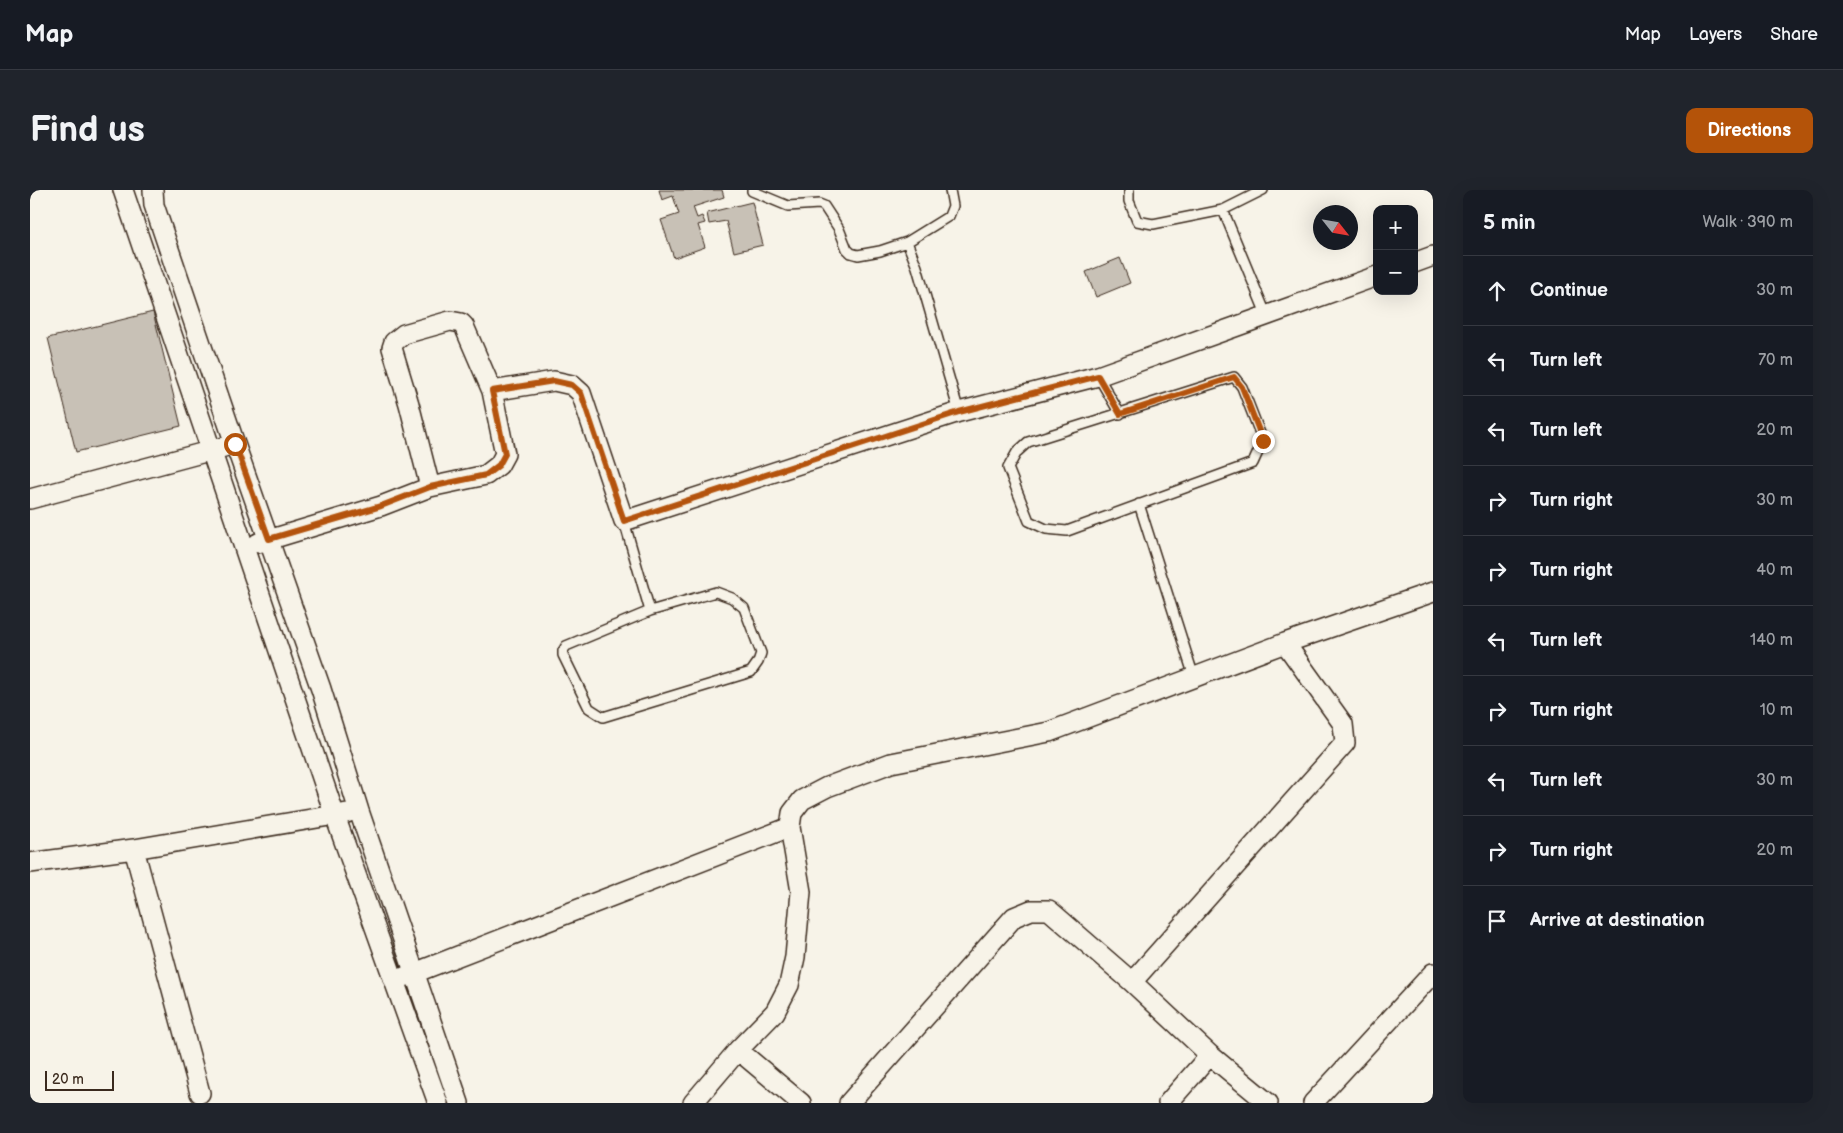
<!DOCTYPE html>
<meta charset="utf-8">
<style>
:root{--surface:#171b24;--page:#20242c;--text:#f1f3f6;--muted:#9ea1a6;--line:#363941;--accent:#b45309}
body{margin:0;font-family:"Balsamiq Sans",sans-serif;background:var(--page);color:var(--text)}
.controls{position:absolute;right:15px;top:15px;display:grid;overflow:hidden;border-radius:10px;box-shadow:0 5px 20px #0002}
.controls button{width:45px;height:45px;display:grid;place-items:center;padding:0;border:0;border-bottom:1px solid var(--line);background:var(--surface);color:var(--text);font:25px sans-serif}
.compass{position:absolute;left:1283px;top:15px;width:45px;height:45px;border-radius:50%;background:var(--surface);box-shadow:0 5px 20px #0002;rotate:121deg}
.scale{position:absolute;left:15px;bottom:12px;width:69px;box-sizing:border-box;padding-left:5px;border:2px solid #3b2a1e;border-top:0;font-size:14px;line-height:18px;white-space:nowrap;color:#3b2a1e;-webkit-text-stroke:4px #f7f3e8;paint-order:stroke}
.stop{position:absolute;width:15px;height:15px;margin:-11px;border:4px solid #b45309;border-radius:50%;background:#fff}
.stop.end{background:#b45309;border-color:#fff;box-shadow:0 1px 5px #0008}
.list{margin:0;padding:0;list-style:none}
h2{display:flex;justify-content:space-between;align-items:center;height:65px;margin:0;padding:0 20px;font-size:21px}
h2 small{font-size:16px;font-weight:400;color:var(--muted)}
.list li{display:grid;grid-template-columns:32px 1fr auto;gap:15px;align-items:center;box-sizing:border-box;height:70px;padding:0 20px;border-top:1px solid var(--line)}
.list b{display:block;font-size:19px;white-space:nowrap}
.list em{font-size:16px;font-style:normal;color:var(--muted)}
.icon{flex:none;width:28px;height:28px;fill:none;stroke:currentColor;stroke-width:2;stroke-linecap:round;stroke-linejoin:round}
.map{position:relative;flex:none;width:1403px;height:913px;overflow:hidden;border-radius:10px}
header{display:flex;align-items:center;gap:30px;box-sizing:border-box;height:70px;padding:0 25px;background:var(--surface);border-bottom:1px solid var(--line)}
header strong{font-size:24px}
nav{display:flex;gap:28px;margin-inline-start:auto;font-size:18px}
.intro{display:flex;align-items:center;justify-content:space-between;box-sizing:border-box;height:120px;padding:0 30px}
h1{margin:0;font-size:35px}
.button{padding:12px 22px;border-radius:10px;background:var(--accent);color:#fff;font-size:18px;font-weight:700}
main{display:flex;gap:30px;padding:0 30px}
aside{flex:1;background:var(--surface);border-radius:10px;box-shadow:0 5px 20px #0002}
.map>svg:first-child{display:block}
.building{fill:#c8c1b6;stroke:#3b2a1e}
.lines{fill:none;stroke-linecap:round;stroke-linejoin:round}
.lane-casing{stroke:#3b2a1e;stroke-width:12}
.street-casing{stroke:#3b2a1e;stroke-width:22}
.lane{stroke:#f7f3e8;stroke-width:9}
.street{stroke:#f7f3e8;stroke-width:19}
.route{stroke:#b45309;stroke-width:6}
</style>
<header>
<strong>Map</strong>
<nav><a>Map</a><a>Layers</a><a>Share</a></nav>
</header>
<div class="intro"><h1>Find us</h1><a class="button">Directions</a></div>
<main>
<div class="map">
<svg width="1403" height="913" viewBox="0 0 1403 913">
<rect width="100%" height="100%" fill="#f7f3e8"/>
<filter id="ink" filterUnits="userSpaceOnUse"><feTurbulence type="fractalNoise" baseFrequency=".02" numOctaves="2"/><feDisplacementMap in="SourceGraphic" scale="10" xChannelSelector="R" yChannelSelector="G"/><feConvolveMatrix kernelMatrix="1 2 1 2 8 2 1 2 1" color-interpolation-filters="sRGB"/></filter>
<g filter="url(#ink)">
<!-- building -->
<path class="building" d="M629,0H692L694,7L663,17L667,28L672,26L675,33L668,35L675,57L644,68L631,30L649,24L643,6L632,10Z
M722,12L733,55L704,62L696,31L679,34L677,23Z
M1090,68L1100,93L1066,107L1056,82Z
M123,122L151,236L46,262L18,148Z"/>
<g class="lines">
<defs>
<path id="lane" d="M1099,0V11L1107,31L1123,34L1193,20L1233,0
M722,1L758,16L789,14L794,16L809,39L817,59L821,63L828,65L850,61L877,52L919,26L923,16L920,0
M1193,20L1236,124
M877,52L887,77L929,222
M1068,186L1090,224
M1204,187L1212,197L1233,251L1223,273L1037,341L1016,339L999,331L978,278L987,262L998,252Z
M1109,314L1164,487
M594,331L620,421
M686,402L702,408L714,418L731,463L728,472L721,482L573,527L559,518L533,465V461L536,456L620,421Z"/>
<path id="street" d="M93,0L305,626L408,913
M123,0L124,15L205,254L291,499L329,621L429,913
M1384,73L1403,66
M462,201L524,191L542,195L551,203L594,331L929,222L1068,186L1347,86
M0,309L194,257
M228,353L351,316L400,297L456,285L469,275L475,264L462,201L434,136L431,133L420,131L374,144L364,152L362,158L379,214L400,297
M104,659L170,903
M0,673L104,659L317,623
M374,787L760,637
M1102,792L1315,553L1313,534L1255,453
M708,860L771,913
M663,913L708,860L745,822L759,795L765,767L771,702L760,637L762,623L772,610L797,597L861,573L1019,542L1255,453L1403,402
M819,913L984,727L1001,720H1019L1102,792L1180,865L1238,913
M1138,913L1180,865
M1283,913L1403,783"/>
</defs>
<!-- lane casing -->
<use href="#lane" class="lane-casing"/>
<!-- street casing -->
<use href="#street" class="street-casing"/>
<!-- lane -->
<use href="#lane" class="lane"/>
<!-- street -->
<use href="#street" class="street"/>
</g>
</g>
<g class="lines" filter="url(#ink)">
<!-- route -->
<path class="route" d="M205,254L239,349L351,316L400,297L456,285L469,275L475,264L462,201L524,191L542,195L551,203L594,331L929,222L1068,186L1090,224L1204,187L1212,197L1233,251"/>
</g>
</svg>
<div class="controls">
<button>+</button>
<button>−</button>
</div>
<svg class="compass" viewBox="-18 -18 36 36"><path d="M0-13l5 13h-10z" fill="#e53935"/><path d="M0 13l5-13h-10z" fill="#9ea1a6"/></svg>
<div class="scale">20 m</div>
<div class="stop" style="left:205px;top:254px"></div>
<div class="stop end" style="left:1233px;top:251px"></div>
</div>
<aside>
<h2>5 min<small>Walk · 390 m</small></h2>
<ul class="list">
<li><svg class="icon" aria-label="ahead" viewBox="0 0 24 24"><path d="M12 20V5M6 11l6-6 6 6"/></svg><div><b>Continue</b></div><em>30 m</em></li>
<li><svg class="icon" aria-label="left" viewBox="0 0 24 24"><path d="M17 20v-9H6M10 6l-5 5 5 5"/></svg><div><b>Turn left</b></div><em>70 m</em></li>
<li><svg class="icon" aria-label="left" viewBox="0 0 24 24"><path d="M17 20v-9H6M10 6l-5 5 5 5"/></svg><div><b>Turn left</b></div><em>20 m</em></li>
<li><svg class="icon" aria-label="right" viewBox="0 0 24 24"><path d="M7 20v-9h11M14 6l5 5-5 5"/></svg><div><b>Turn right</b></div><em>30 m</em></li>
<li><svg class="icon" aria-label="right" viewBox="0 0 24 24"><path d="M7 20v-9h11M14 6l5 5-5 5"/></svg><div><b>Turn right</b></div><em>40 m</em></li>
<li><svg class="icon" aria-label="left" viewBox="0 0 24 24"><path d="M17 20v-9H6M10 6l-5 5 5 5"/></svg><div><b>Turn left</b></div><em>140 m</em></li>
<li><svg class="icon" aria-label="right" viewBox="0 0 24 24"><path d="M7 20v-9h11M14 6l5 5-5 5"/></svg><div><b>Turn right</b></div><em>10 m</em></li>
<li><svg class="icon" aria-label="left" viewBox="0 0 24 24"><path d="M17 20v-9H6M10 6l-5 5 5 5"/></svg><div><b>Turn left</b></div><em>30 m</em></li>
<li><svg class="icon" aria-label="right" viewBox="0 0 24 24"><path d="M7 20v-9h11M14 6l5 5-5 5"/></svg><div><b>Turn right</b></div><em>20 m</em></li>
<li><svg class="icon" aria-label="arrive" viewBox="0 0 24 24"><path d="M6 21V4h12l-3 4 3 4H6"/></svg><div><b>Arrive at destination</b></div></li>
</ul>
</aside>
</main>
